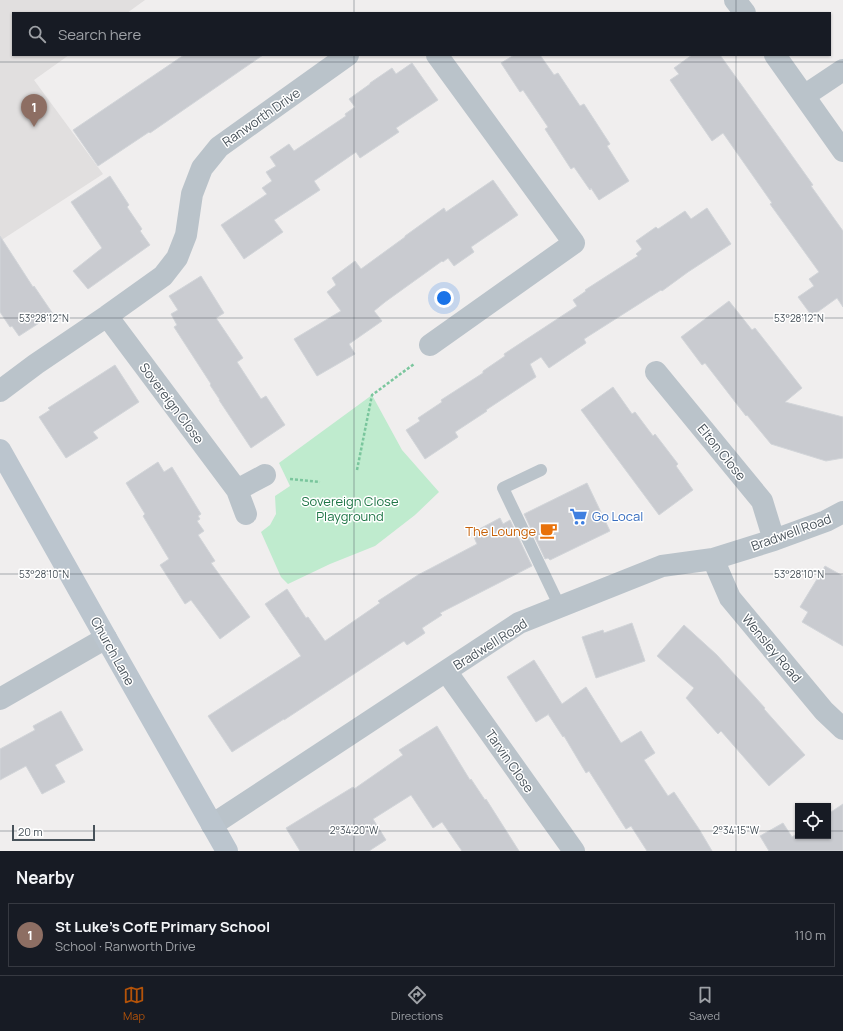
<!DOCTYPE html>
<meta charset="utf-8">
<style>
:root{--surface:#171b24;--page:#20242c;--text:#f1f3f6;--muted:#9ea1a6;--line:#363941;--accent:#b45309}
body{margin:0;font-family:Manrope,sans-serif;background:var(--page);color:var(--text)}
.controls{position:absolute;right:12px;bottom:12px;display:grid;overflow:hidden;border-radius:0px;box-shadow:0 1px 3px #0004}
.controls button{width:36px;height:36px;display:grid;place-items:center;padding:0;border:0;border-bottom:1px solid var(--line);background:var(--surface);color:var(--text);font:20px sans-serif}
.scale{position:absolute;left:12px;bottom:10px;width:83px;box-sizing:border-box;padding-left:4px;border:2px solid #48525a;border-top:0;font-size:11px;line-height:14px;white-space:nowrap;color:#48525a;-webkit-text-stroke:3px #fff;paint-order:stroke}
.you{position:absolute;left:444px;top:298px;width:14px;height:14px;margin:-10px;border:3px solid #fff;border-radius:50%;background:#1a73e8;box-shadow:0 0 0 6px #1a73e833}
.badge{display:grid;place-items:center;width:26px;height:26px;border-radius:50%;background:var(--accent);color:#fff;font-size:13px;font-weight:700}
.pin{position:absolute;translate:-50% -33px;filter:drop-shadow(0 1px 2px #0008)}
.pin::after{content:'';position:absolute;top:21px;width:14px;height:12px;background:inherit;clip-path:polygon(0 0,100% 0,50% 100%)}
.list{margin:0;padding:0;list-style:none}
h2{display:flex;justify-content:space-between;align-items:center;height:52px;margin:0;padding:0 16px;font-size:17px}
h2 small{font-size:13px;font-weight:400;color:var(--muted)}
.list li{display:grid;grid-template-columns:26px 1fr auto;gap:12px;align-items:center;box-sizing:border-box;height:64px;margin:0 8px 8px;padding:0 8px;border:1px solid var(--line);border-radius:0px}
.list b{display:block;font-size:15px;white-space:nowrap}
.list p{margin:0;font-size:13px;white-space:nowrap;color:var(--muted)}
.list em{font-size:13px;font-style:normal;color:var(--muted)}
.icon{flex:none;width:22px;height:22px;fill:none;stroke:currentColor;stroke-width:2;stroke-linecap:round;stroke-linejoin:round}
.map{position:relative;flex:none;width:843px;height:851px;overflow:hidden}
.search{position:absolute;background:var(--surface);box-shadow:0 1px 3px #0004;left:12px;right:12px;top:12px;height:44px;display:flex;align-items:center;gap:10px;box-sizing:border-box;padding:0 14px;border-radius:0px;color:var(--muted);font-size:15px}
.sheet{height:124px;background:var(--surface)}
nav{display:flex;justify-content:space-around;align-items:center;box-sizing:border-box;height:56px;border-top:1px solid var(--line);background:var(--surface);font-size:11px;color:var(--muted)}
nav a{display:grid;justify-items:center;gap:2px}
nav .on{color:var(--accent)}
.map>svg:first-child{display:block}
.education{fill:#e1dfdf}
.green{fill:#bfebce}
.building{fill:#c9cbd0;stroke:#d2d5d9}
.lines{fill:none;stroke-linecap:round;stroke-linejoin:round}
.path{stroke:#7ac69d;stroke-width:2.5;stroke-dasharray:3 2;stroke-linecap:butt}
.service{stroke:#bac3ca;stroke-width:12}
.minor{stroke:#bac3ca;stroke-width:22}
.secondary{stroke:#bbc5ce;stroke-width:22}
.ticks{fill:none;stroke:#48525a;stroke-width:1;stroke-opacity:0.45}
.labels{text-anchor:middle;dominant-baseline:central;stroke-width:3;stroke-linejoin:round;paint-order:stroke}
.street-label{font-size:13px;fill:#48525a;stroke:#fff}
.park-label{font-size:13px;fill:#1e7546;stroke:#fff}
.shop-label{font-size:13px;fill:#366cbe;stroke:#fff;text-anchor:start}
.food-label{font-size:13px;fill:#c56008;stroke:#fff;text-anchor:end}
.ticks-label{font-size:10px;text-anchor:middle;fill:#48525a;stroke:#fff;stroke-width:3;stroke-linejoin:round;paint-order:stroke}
</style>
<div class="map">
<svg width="843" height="851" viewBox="0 0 843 851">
<rect width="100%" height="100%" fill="#f0eeee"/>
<!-- education -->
<path class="education" d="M0,0H145L127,13H13V55H69L34,80L103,174L0,241Z"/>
<!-- green -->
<path class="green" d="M372,395L402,450L439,492L415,515L375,546L330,564L288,584L281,577L261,532L270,525L276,514L275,496L290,486L279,463Z"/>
<!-- building -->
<path class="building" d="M184,55H263L150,133L149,132L98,166L73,130Z
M514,55H540L554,75L558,73L580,106L584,104L610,144L607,146L629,181L599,200L591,188L590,190L574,167L571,169L545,129L548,127L523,90L520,92L501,63Z
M692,55H720L813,185L811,186L843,231V307L837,298L812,316L798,297L814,286L809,279L819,272L770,204L772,203L723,133L712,141L670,80L679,74L674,68Z
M412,63L438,100L396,128L399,132L360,158L356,152L314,181L320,190L274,220L283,232L244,259L221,225L267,194L262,188L272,181L266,172L276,166L270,157L289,144L294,151L346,116L345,114L355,107L349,99L370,84V83L392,68L396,74Z
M110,176L129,205L127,207L142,229L140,231L150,245L88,289L73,271L102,248L71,202Z
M493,180L518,215L471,247L474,252L454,266L448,258L443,262L442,261L385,302L374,311L382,321L349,344L355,354L317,376L294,339L341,311L327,292L336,285L332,278L355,261L361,269L405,237V236L444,208L446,212Z
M707,208L731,244L688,272L662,291L661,290L584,339L586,343L549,368L541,357L530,364L536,377L486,410L487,411L455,432L458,437L425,459L406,430L420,421L418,418L442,402L441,400L483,373V371L505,356L504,354L577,306L573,300L586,291L585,290L638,256L636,254L642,249L636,241L656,227L658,229L685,211L691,219Z
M0,236L33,287L34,286L53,314L19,336L12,326L10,327L0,312Z
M201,276L224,313L216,318L243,358L237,362L261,399L266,396L285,425L251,448L219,400H220L210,385L211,384L174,327L177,325L171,314L178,310L169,296Z
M729,301L752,330L755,328L802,388L785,402L843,417V458L826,461L771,444L747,415L746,416L705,363L702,365L681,337Z
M115,365L139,402L93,432L98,438L66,458L39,417L50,410L48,408Z
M613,387L632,414L635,412L653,436L655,434L678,464L676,466L693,490L659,515L581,410Z
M158,462L164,472L172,467L201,514L198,516L200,519L197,521L204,531L198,535L215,561L211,563L250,617L220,639L191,600L185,604L160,565L169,559L143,516L145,514L126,483Z
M587,483L610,531L550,560L548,558L545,559L524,514Z
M500,518L503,524L510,520L532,566L440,613L442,615L422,628L425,633L407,645L404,641L284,720V719L232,752L208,716L301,656L265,604L287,589L306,618L308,617L325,641L380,603L378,601L418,575L477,544L472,533Z
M825,566L843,576V646L802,622L808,612L800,607Z
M632,623L645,661L596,678L582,637L603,630L604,633Z
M684,625L717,655L765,708L764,709L805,755L769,786L721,731L718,734L686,698L694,688L657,656Z
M534,660L562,704L586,687L621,743L641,731L655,753L644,760L668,796L674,792L699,829L712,851H647L631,826L626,829L589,771L586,773L564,736L563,737L548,714H549L536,722L507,677Z
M61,711L83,750L55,765L65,782L42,794L26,766L0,780V749L35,730L33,726Z
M437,726L470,780L471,779L485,800L486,799L519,851H462L442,822L433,828L411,795L373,819L386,840L369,851H300L286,828L353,787L354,789L403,755L399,750Z
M843,804V851H769L760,836L783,823L792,837L798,833V836H828V814Z"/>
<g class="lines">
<!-- path -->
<path class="path" d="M357,470L372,395L414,364
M290,479L320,482"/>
<!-- service -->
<path class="service" d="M541,470L503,488L560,607"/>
<!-- minor -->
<path class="minor" d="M735,0L745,13
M775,55L843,151
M804,96L843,70
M107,316L237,490L246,514
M430,345L574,243L437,55
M656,372L762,501L774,540
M0,391L36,364L107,316L163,276L177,258L186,235L192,194L202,168L219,147L348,55
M237,490L265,475
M713,559L730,598L824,711L843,729
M446,671L574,851
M0,699L106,638
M212,825L519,623L662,566L713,559L774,540L826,521L843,512"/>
<!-- secondary -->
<path class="secondary" d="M0,450L106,638L227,851"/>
</g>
<!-- ticks -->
<path class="ticks" d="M354,0V13M736,0V13M354,55V851M736,55V851M0,62H843M0,318H843M0,574H843M0,831H798M828,831H843"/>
<!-- icons -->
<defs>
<symbol id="supermarket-bare" viewBox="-9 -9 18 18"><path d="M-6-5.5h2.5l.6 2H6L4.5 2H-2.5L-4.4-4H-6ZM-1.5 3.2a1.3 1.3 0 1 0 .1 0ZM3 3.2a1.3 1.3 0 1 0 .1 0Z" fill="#3f7fe0" stroke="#fff" stroke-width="2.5" paint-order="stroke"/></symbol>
<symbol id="cafe-bare" viewBox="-9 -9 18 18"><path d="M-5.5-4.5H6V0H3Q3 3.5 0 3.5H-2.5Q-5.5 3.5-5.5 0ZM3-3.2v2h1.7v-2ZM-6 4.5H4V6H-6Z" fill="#e8710a" stroke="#fff" stroke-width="2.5" paint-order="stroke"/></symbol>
</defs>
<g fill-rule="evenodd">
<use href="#supermarket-bare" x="566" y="504" width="25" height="25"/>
<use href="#cafe-bare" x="536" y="518" width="25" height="25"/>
</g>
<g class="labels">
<!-- street labels -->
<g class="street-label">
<text transform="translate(261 117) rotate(-35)">Ranworth Drive</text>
<text transform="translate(172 403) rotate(53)">Sovereign Close</text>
<text transform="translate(722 452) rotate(51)">Elton Close</text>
<text transform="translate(791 532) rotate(-20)">Bradwell Road</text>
<text transform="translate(490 644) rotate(-32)">Bradwell Road</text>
<text transform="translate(772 648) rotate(50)">Wensley Road</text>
<text transform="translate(113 651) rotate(61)">Church Lane</text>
<text transform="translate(510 761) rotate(55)">Tarvin Close</text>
</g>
<!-- park labels -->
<g class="park-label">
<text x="350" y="501">Sovereign Close<tspan x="350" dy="15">Playground</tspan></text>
</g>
<!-- shop labels -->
<g class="shop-label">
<text x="592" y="516">Go Local</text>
</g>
<!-- food labels -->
<g class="food-label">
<text x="536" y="531">The Lounge</text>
</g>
</g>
<g class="ticks-label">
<text x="44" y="322">53°28'12"N</text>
<text x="799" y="322">53°28'12"N</text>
<text x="44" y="578">53°28'10"N</text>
<text x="799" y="578">53°28'10"N</text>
<text x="354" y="834">2°34'20"W</text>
<text x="736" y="834">2°34'15"W</text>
</g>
</svg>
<div class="controls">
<button><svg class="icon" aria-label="locate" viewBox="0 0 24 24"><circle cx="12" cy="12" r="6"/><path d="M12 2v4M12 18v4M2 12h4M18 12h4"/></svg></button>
</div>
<div class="scale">20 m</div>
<div class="you"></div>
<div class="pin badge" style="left:34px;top:127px;background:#8d6e63">1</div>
<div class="search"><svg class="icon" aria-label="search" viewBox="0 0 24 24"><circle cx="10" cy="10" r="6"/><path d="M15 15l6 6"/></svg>Search here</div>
</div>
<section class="sheet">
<h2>Nearby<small></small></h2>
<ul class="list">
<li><span class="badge" style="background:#8d6e63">1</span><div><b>St Luke's CofE Primary School</b><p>School · Ranworth Drive</p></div><em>110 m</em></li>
</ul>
</section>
<nav>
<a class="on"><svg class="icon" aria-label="map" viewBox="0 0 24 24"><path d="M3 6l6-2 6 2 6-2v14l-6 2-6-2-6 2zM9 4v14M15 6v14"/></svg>Map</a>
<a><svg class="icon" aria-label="directions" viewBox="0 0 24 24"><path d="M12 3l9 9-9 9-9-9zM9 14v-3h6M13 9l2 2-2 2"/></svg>Directions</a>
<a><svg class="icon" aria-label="saved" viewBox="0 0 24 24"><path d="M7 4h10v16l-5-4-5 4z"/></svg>Saved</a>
</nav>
